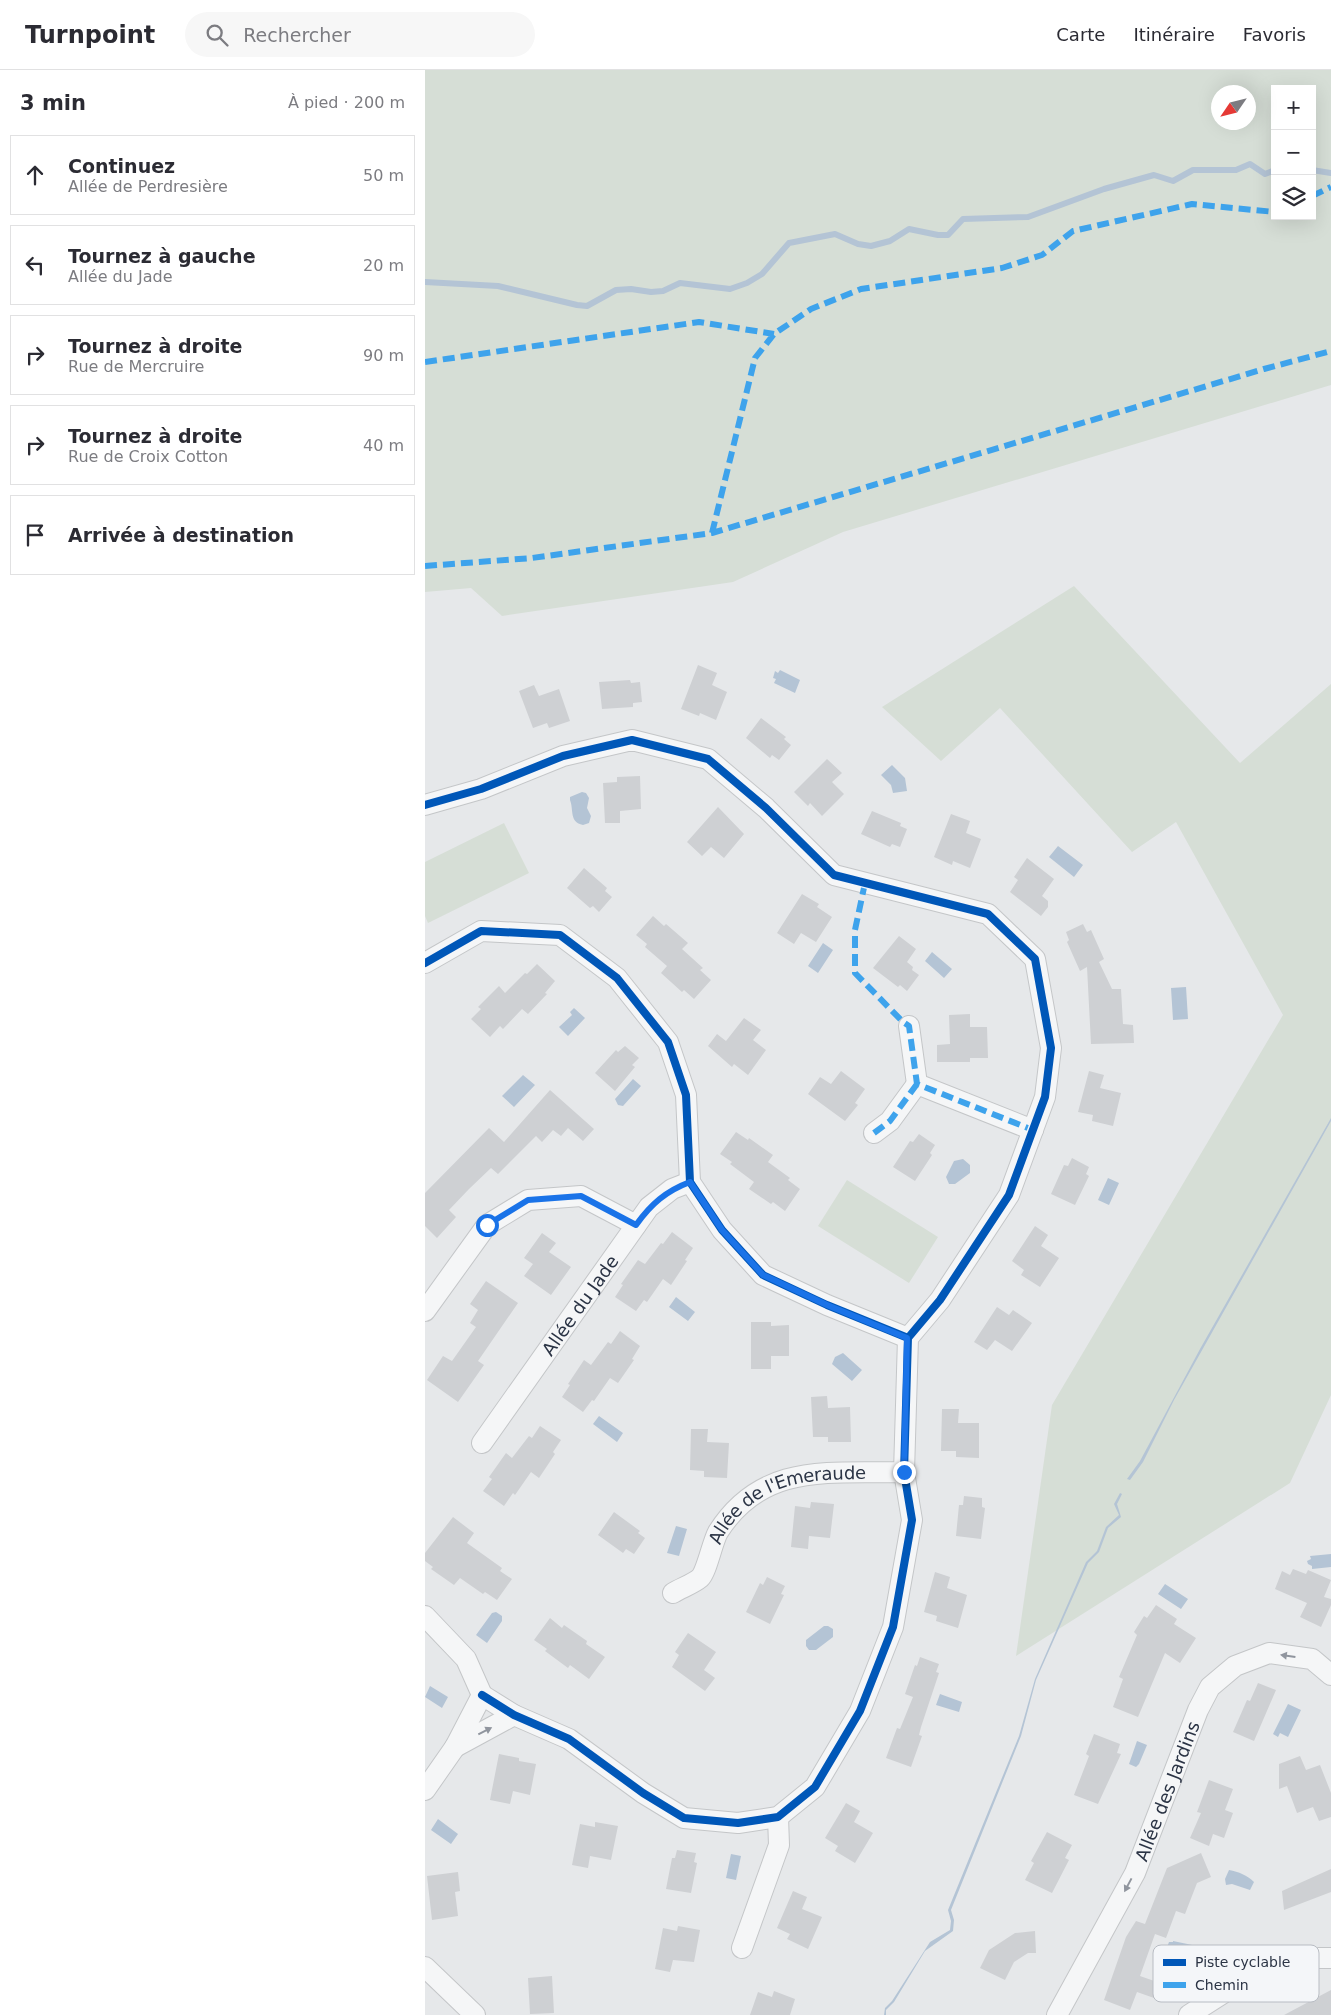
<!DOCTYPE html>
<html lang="fr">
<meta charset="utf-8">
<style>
:root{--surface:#fff;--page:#f7f7f7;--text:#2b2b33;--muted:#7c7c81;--line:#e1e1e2}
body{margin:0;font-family:"DejaVu Sans",sans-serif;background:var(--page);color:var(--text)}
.controls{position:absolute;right:15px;top:15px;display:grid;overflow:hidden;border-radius:0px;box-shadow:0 5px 20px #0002}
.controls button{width:45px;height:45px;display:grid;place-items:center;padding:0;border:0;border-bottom:1px solid var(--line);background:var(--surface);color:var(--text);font:25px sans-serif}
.compass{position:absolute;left:786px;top:15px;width:45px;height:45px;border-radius:50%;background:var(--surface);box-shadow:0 5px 20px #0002;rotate:235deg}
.stop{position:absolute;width:15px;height:15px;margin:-11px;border:4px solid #1a73e8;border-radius:50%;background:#fff}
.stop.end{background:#1a73e8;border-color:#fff;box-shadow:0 1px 5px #0008}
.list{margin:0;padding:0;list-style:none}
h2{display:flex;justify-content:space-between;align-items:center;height:65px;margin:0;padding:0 20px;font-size:21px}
h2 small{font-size:16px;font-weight:400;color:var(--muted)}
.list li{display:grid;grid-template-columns:32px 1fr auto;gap:15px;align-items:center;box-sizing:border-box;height:80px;margin:0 10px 10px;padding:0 10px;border:1px solid var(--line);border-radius:0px}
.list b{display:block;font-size:19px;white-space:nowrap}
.list p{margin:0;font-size:16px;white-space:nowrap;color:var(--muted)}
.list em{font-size:16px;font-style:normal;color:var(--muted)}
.icon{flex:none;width:28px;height:28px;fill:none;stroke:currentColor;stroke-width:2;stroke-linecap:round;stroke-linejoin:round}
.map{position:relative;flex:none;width:906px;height:1945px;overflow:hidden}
header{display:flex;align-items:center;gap:30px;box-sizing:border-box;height:70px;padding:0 25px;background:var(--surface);border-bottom:1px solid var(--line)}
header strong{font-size:24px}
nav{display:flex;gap:28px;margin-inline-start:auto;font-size:18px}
.search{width:350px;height:45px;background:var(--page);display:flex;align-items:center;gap:12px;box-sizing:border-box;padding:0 18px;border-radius:28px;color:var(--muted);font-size:19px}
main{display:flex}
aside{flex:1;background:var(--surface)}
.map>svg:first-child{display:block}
.green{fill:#d6ded6;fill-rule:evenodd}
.water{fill:#b4c4d5}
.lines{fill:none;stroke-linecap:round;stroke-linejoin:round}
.stream{stroke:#b4c4d5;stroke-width:6}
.building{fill:#ced0d3}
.minor-casing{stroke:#c4c6c8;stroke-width:22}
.minor{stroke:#f5f6f7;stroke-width:20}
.quiet{stroke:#3ea3ec;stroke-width:6;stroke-dasharray:12 6;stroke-linecap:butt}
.cycleway-casing{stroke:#f4f6f9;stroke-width:11}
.cycleway{stroke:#0057b8;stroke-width:8}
.oneway{fill:#90959e}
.route{stroke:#1a73e8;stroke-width:6}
.labels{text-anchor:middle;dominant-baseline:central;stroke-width:4;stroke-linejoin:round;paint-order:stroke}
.street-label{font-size:18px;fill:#2b3445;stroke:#f4f6f9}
.key{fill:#f4f6f9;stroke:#b8bcc3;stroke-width:1}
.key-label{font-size:14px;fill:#2b3445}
</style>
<header>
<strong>Turnpoint</strong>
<div class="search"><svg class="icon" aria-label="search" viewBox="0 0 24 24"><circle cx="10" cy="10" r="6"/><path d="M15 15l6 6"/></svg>Rechercher</div>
<nav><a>Carte</a><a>Itinéraire</a><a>Favoris</a></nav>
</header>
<main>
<aside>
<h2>3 min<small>À pied · 200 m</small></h2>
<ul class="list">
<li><svg class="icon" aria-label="ahead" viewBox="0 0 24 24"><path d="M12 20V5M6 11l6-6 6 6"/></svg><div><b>Continuez</b><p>Allée de Perdresière</p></div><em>50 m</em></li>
<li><svg class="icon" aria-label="left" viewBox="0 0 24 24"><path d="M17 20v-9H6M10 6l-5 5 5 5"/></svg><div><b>Tournez à gauche</b><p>Allée du Jade</p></div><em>20 m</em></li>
<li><svg class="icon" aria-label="right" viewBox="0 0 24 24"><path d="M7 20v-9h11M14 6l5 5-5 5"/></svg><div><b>Tournez à droite</b><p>Rue de Mercruire</p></div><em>90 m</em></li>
<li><svg class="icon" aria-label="right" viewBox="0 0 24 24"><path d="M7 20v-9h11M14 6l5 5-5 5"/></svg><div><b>Tournez à droite</b><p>Rue de Croix Cotton</p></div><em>40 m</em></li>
<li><svg class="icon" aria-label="arrive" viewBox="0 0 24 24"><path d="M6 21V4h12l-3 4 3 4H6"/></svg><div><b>Arrivée à destination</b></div></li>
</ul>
</aside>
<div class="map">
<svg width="906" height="1945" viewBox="0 0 906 1945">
<rect width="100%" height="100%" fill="#e6e8ea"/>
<!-- green -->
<path class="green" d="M0,0H906V315L418,462L308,512L77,546L46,518L0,522ZM850,19H887V146H850ZM794,22H824V52H794Z
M649,516L815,693L906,614V1325L865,1413L591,1586L627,1335L858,945L751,752L707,782L575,638L516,691L457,637Z
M79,753L104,803L3,853L0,846V792Z
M422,1110L513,1167L484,1213L393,1156Z"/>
<!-- water -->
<path class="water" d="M355,600L375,610L370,623L349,613L351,609L348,608L350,601L353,603Z
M467,695L480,708L482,721L468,723L466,715L456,705Z
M157,722L161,723L164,728L162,738L166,746L164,753L158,755C144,752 149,740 145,730V727Z
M633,776L658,795L649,807L624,787Z
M398,873L408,880L393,903L383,896Z
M507,882L527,899L519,908L500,891Z
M761,917L763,949L748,950L746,918Z
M149,938L160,948L143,966L134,957L147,945L145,942Z
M98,1005L110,1015L89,1037L77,1026Z
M208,1009L216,1016L198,1036L193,1035L190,1029Z
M906,1048V1051L749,1330L718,1392L705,1410L702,1409L715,1391L775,1279Z
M538,1089L545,1095V1103L530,1114H524L521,1107L529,1091Z
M683,1108L694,1113L684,1135L673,1130Z
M251,1227L270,1242L263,1251L244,1237Z
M418,1283L437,1300L427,1311L407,1294L410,1287Z
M174,1346L198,1363L192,1372L168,1354Z
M695,1423L697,1424L692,1434L696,1447L683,1458L674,1482L663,1493L611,1610L596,1666L526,1840L529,1850L528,1861L500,1881L469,1932L461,1940V1945H459L460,1938L467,1931L505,1872L525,1860L526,1851L523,1840L594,1666L610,1609L661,1492L672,1481L681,1457L694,1445L689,1434Z
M251,1456L262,1459L254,1486L242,1483Z
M906,1484V1497L887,1499V1496L883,1494L882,1491L886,1489L885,1486Z
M740,1514L763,1529L756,1539L733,1524Z
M71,1542L77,1546V1551L62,1573L51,1565L67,1543Z
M399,1556H403L408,1559V1567L391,1580H384L381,1576V1570Z
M5,1616L23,1627L17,1638L0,1627Z
M515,1624L537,1632L534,1642L511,1635Z
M863,1634L876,1640L863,1667L855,1663L853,1667L848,1664Z
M712,1671L722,1675L714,1694L711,1697L704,1694Z
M13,1749L33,1764L26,1774L6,1760Z
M306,1784L316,1786L311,1810L301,1808Z
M804,1800C814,1802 822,1805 829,1812L825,1820L807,1814L801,1815L800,1809Z
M748,1871L772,1876L770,1888L746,1883V1881L741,1880L744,1872H748Z"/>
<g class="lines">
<!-- stream -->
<path class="stream" d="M887,100L906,103
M0,212L73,216L152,235L162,236L191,220L206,219L226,222L238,221L255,213L305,219L322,213L337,204L364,173L410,164L433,174L446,176L465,171L484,159L513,165H523L538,149L603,147L679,119L729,105L748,111L768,100H811L825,94L840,104L850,100"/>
</g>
<!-- building -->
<path class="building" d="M273,595L292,603L287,615L302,622L291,650L275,643L274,646L256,639Z
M205,610L206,613L215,612L217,632L208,633V637L177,639L174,612Z
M109,615L114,626L134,619L145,651L124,658L122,653L108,658L94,621Z
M336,648L361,667L359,669L366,675L354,690L347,685L345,688L321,668Z
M402,689L417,703L407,712L419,724L397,746L385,733L383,736L369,722Z
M215,706L216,739L195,741V753H180L178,713L192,712V707Z
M293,737L319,764L299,788L286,777L277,786L262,772Z
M447,741L476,753L475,756L482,759L475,777L467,774L465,777L436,764Z
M526,744L545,751L541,763L556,769L545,798L528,791L527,795L509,787Z
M602,788L629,809L617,826L623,831V837L616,846L585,822L593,810L589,807Z
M159,798L182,818L180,821L187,827L174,842L168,836L165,838L142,818Z
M377,824L394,834L392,837L407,847L391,872L376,863L369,874L352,863Z
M228,846L239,856L241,854L263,873L257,879L278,898L275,900L286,910L269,929L259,920L257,922L236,903L242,896L220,877L222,874L211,865Z
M658,854L662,862L666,860L679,889L674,892L687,919H696L698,954L708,955L709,973L666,974L662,897L655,901L642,872L644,870L641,862Z
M474,866L491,879L482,892L488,897L487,900L494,905L482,921L475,915L473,917L448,898Z
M112,894L130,911L120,923L122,924L103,944L97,939L78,959L75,956L65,967L46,949L56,939L53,937L74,916L80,923L100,903L102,904Z
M545,944V957H562L563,988H545V992H512V975L525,974L524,945Z
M319,948L336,960L328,970L341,980L323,1005L309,994L307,997L283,976L292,964L301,971Z
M200,976L214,988L207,995L210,997L190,1021L170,1003L191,980L193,982Z
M416,1001L440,1019L430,1033L433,1035L420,1051L383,1024L395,1007L406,1014Z
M664,1001L679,1005L675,1018L696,1023L688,1056L667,1051L668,1045L653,1042Z
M125,1020L169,1059L158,1071L143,1058L136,1066L128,1060L117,1072L111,1066L73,1104L66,1098L44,1119L24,1140L31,1147L12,1168L0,1156V1123L64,1058L79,1072Z
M311,1062L323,1070L324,1068L348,1085L343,1092L365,1108L363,1110L375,1119L360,1141L348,1132L346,1134L324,1119L329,1112L305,1094L307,1092L295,1084Z
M494,1064L510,1075L505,1083L507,1085L490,1111L468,1097L485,1071L488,1072Z
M647,1088L664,1097L661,1104L664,1106L650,1135L626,1124L639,1095L643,1096Z
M610,1156L623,1165L616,1176L634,1188L615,1217L596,1205L599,1200L587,1191Z
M247,1162L268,1178L260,1190L262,1191L246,1215L238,1209L222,1232L219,1230L211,1241L190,1227L198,1215L196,1214L213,1190L220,1194L236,1173L238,1174Z
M117,1163L131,1173L124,1182L146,1197L126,1225L99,1206L108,1194L99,1188Z
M61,1211L93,1233L53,1291L59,1295L33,1332L2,1310L18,1286L27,1291L51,1257L45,1253L53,1240L45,1234Z
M572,1237L584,1245L588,1240L607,1253L587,1281L570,1270L562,1280L549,1272Z
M326,1252H346V1256L364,1255V1286H346V1299H326Z
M195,1261L215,1276L207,1289L209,1290L193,1313L185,1308L169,1331L167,1330L158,1342L137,1327L145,1315L143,1314L159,1290L166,1295L183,1272L186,1274Z
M402,1326L403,1338L425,1337L426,1372H403V1367H388L386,1327Z
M517,1339H534L533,1353H554V1388L531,1387V1381H516Z
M115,1356L136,1370L128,1382L130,1384L114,1408L106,1402L90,1425L88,1423L79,1436L58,1421L67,1409L64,1407L81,1383L87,1388L104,1366L107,1368Z
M266,1359H283L282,1372L304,1373L302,1408L279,1407V1401L265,1400Z
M539,1426L557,1428V1437L560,1438L556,1469L531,1466L534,1435H538Z
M386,1432L409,1434L405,1468L384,1466L383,1479L366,1477L370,1436L385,1438Z
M189,1442L215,1461L213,1463L220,1468L209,1484L201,1479L198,1483L173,1465Z
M28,1447L49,1463L42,1473L77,1498L75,1501L87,1509L72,1530L60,1522L58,1524L35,1508L29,1515L6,1499L8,1497L0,1491V1483Z
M868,1499L881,1504L883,1500L906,1510L899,1527L906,1529V1535L896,1557L875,1547L882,1533L850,1519L857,1501L865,1505Z
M510,1502L525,1507L522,1518L542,1525L533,1558L511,1551L512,1546L499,1542Z
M342,1507L360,1516L356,1524L359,1525L345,1554L321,1542L335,1513L338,1515Z
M731,1535L752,1549L749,1554L771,1568L755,1593L740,1583L713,1647L688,1637L698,1609L694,1607L712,1565L709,1562L719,1546L722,1548Z
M125,1548L137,1558L139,1555L162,1571L161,1574L180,1587L164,1609L145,1595L143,1598L120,1581L122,1579L109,1570Z
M263,1563L291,1582L279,1600L290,1608L280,1621L247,1597L254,1585L250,1582Z
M495,1587L514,1594L511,1602L514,1603L496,1657L494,1665L497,1666L486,1697L461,1688L472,1658L475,1659L488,1627L480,1624L490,1595L492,1596Z
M833,1613L851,1620L829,1671L808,1662L822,1630L825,1631Z
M669,1664L695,1674L692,1683L696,1684L673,1734L649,1725L664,1686L661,1684Z
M74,1684L94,1688V1691L111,1694L105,1725L88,1721L85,1734L65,1730Z
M875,1686L881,1700L895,1695L906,1723V1747L894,1751L888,1737L872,1743L862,1716L854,1719V1694Z
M784,1710L808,1719L800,1740L808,1743L799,1768L788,1764L784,1776L765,1768L776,1743L772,1742Z
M421,1733L435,1741L429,1752L448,1763L430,1793L410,1781L413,1776L400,1768Z
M170,1752L193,1756L186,1790L165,1786L163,1798L147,1795L155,1754L170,1757Z
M622,1762L647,1775L640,1788L644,1790L627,1823L600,1810L609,1793L606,1791Z
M252,1780L271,1783L269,1792L272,1793L266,1823L241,1819L247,1788H250Z
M776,1783L786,1807L772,1813L760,1844L751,1841L741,1868L730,1864L715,1906L735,1913L729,1928L712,1922L705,1940L679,1930L701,1867L711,1851L720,1854L742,1798Z
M906,1799V1822L859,1840L857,1821Z
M33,1802L35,1821L30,1822L33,1846L7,1850L2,1806Z
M368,1821L382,1827L377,1839L397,1847L383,1879L362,1869L365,1864L352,1858Z
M253,1856L275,1860L269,1892L248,1890L245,1902L230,1899L238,1858L252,1861Z
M610,1861L611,1883H603L589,1892L580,1910L555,1898L564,1880L590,1863Z
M127,1906L129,1943L105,1944L103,1908Z
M906,1920V1945H859Z
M349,1921L370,1929L365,1945H325L333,1922L347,1927Z"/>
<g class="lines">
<defs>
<g id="minor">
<path d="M0,735L56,719L138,686L207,670L283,689L341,738L409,805L563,844L610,889L626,978L620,1027L584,1125L515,1230L483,1268L479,1402L487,1450L468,1557L435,1641L390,1717L353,1747L313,1753L259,1748L218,1723L144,1669L89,1645L57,1625"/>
<path d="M0,893L56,861L135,865L192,908L243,972L261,1025L265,1112L297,1160L338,1205L402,1235L483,1268"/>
<path d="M484,956L492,1014L608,1060"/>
<path d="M449,1063L465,1051L492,1014"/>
<path d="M0,1241L62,1155L103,1130L156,1126L211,1155"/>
<path id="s1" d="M57,1373L224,1137L247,1119L265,1112"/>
<path id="s2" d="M248,1523C256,1518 268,1514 275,1508C282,1501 287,1473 293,1462C338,1391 406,1404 479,1402"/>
<path d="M0,1546L41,1589L57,1625"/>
<path d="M30,1677L89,1645"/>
<path d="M0,1720L30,1677L57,1625"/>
<path d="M317,1878L354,1775L353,1747"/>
<path d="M0,1897L50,1945"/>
<path id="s3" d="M632,1945L710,1803L773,1640L785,1617L810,1596L844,1583L887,1589L906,1605"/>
<path d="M764,1945L853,1888H906"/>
</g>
</defs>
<!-- minor casing -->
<use href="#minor" class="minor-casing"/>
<!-- minor -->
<use href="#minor" class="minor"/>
<!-- quiet -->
<path class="quiet" d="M887,126L906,117
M0,292L274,252L349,264
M287,463L330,288L349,264L386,239L436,219L577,198L617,185L648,161L767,134L850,142
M0,496L107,488L287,463L839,299L906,281
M440,813L430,860V903L478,952L484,956L492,1014L608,1060
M449,1063L465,1051L492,1014"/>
<defs>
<path id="cycleway" d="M0,735L56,719L138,686L207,670L283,689L341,738L409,805L563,844L610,889L626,978L620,1027L584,1125L515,1230L483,1268L479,1402L487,1450L468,1557L435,1641L390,1717L353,1747L313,1753L259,1748L218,1723L144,1669L89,1645L57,1625
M0,893L56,861L135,865L192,908L243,972L261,1025L265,1112L297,1160L338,1205L402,1235L483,1268"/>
</defs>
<!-- cycleway casing -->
<use href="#cycleway" class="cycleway-casing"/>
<!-- cycleway -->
<use href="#cycleway" class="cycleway"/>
</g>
<!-- one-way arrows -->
<defs><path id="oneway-solid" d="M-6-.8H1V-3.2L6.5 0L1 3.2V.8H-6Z" transform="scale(1.25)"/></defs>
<g class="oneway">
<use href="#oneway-solid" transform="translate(863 1586) rotate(-172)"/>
<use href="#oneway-solid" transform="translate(60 1661) rotate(-27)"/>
<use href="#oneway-solid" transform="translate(703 1815) rotate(118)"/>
</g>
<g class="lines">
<!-- route -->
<path class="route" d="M62,1155L103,1130L156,1126L211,1155C226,1134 241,1121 265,1112L297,1160L338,1205L402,1235L482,1268L479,1402"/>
</g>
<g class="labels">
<!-- street labels -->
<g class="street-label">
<text stroke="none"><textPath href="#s1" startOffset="169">Allée du Jade</textPath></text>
<text stroke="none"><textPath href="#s2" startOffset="159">Allée de l'Emeraude</textPath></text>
<text stroke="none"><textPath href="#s3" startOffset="250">Allée des Jardins</textPath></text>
</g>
</g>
<!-- legend -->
<rect x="728" y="1875" width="166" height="57" rx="8" class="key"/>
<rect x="738" y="1889" width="23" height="7" fill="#0057b8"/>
<rect x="738" y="1912" width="23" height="6" fill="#3ea3ec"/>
<g class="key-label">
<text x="770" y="1897">Piste cyclable</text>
<text x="770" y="1920">Chemin</text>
</g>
</svg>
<div class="controls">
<button>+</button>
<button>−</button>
<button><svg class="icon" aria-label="layers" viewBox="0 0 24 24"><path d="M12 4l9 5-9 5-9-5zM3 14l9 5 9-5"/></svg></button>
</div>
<svg class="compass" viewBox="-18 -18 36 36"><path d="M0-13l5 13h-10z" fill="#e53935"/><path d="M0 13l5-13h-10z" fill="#7c7c81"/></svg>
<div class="stop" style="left:62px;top:1155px"></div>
<div class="stop end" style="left:479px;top:1402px"></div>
</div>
</main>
